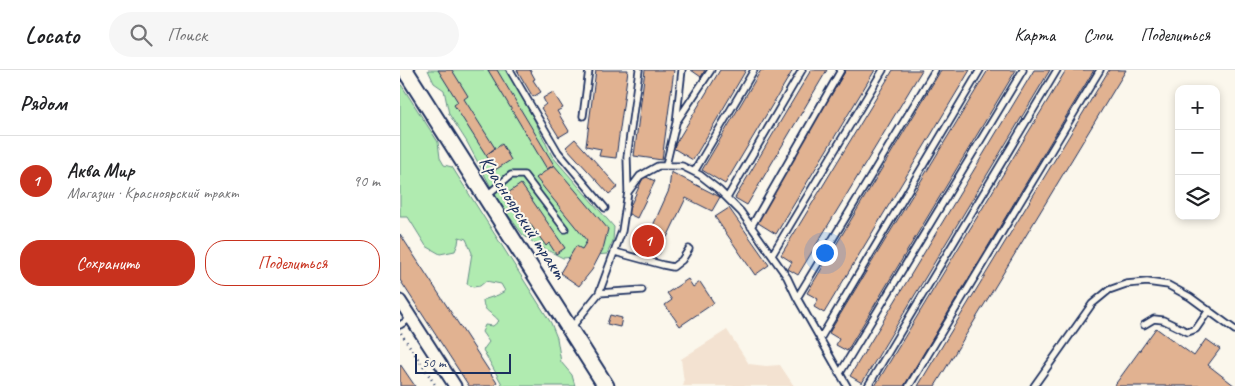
<!DOCTYPE html>
<html lang="ru">
<meta charset="utf-8">
<style>
:root{--surface:#fff;--page:#f6f6f6;--text:#202124;--muted:#757577;--line:#e0e0e0;--accent:#c8321e}
body{margin:0;font-family:Caveat,sans-serif;background:var(--page);color:var(--text)}
.controls{position:absolute;right:15px;top:15px;display:grid;overflow:hidden;border-radius:10px;box-shadow:0 2px 8px #0003}
.controls button{width:45px;height:45px;display:grid;place-items:center;padding:0;border:0;border-bottom:1px solid var(--line);background:var(--surface);color:var(--text);font:25px sans-serif}
.scale{position:absolute;left:15px;bottom:12px;width:96px;box-sizing:border-box;padding-left:5px;border:2px solid #1b2f5e;border-top:0;font-size:14px;line-height:18px;white-space:nowrap;color:#1b2f5e;-webkit-text-stroke:4px #fbf7ec;paint-order:stroke}
.you{position:absolute;left:424px;top:182px;width:18px;height:18px;margin:-12px;border:4px solid #fff;border-radius:50%;background:#1a73e8;box-shadow:0 0 0 8px #1a73e833}
.badge{display:grid;place-items:center;width:32px;height:32px;border-radius:50%;background:var(--accent);color:#fff;font-size:16px;font-weight:700}
.pin{position:absolute;translate:-50% -50%;border:2px solid #fff;box-shadow:0 1px 5px #0006}
.list{margin:0;padding:0;list-style:none}
h2{display:flex;justify-content:space-between;align-items:center;height:65px;margin:0;padding:0 20px;font-size:21px}
h2 small{font-size:16px;font-weight:400;color:var(--muted)}
.list li{display:grid;grid-template-columns:32px 1fr auto;gap:15px;align-items:center;box-sizing:border-box;height:90px;padding:0 20px;border-top:1px solid var(--line)}
.list b{display:block;font-size:19px;white-space:nowrap}
.list p{margin:0;font-size:16px;white-space:nowrap;color:var(--muted)}
.list em{font-size:16px;font-style:normal;color:var(--muted)}
.actions{display:flex;gap:10px;padding:15px 20px}
.actions a{flex:1;padding:11px 0;border:1px solid var(--accent);border-radius:20px;text-align:center;font-size:18px;color:var(--accent)}
.actions .main{background:var(--accent);color:#fff}
.icon{flex:none;width:28px;height:28px;fill:none;stroke:currentColor;stroke-width:2;stroke-linecap:round;stroke-linejoin:round}
.map{position:relative;flex:none;width:835px;height:316px;overflow:hidden}
header{display:flex;align-items:center;gap:30px;box-sizing:border-box;height:70px;padding:0 25px;background:var(--surface);border-bottom:1px solid var(--line)}
header strong{font-size:24px}
nav{display:flex;gap:28px;margin-inline-start:auto;font-size:18px}
.search{width:350px;height:45px;background:var(--page);display:flex;align-items:center;gap:12px;box-sizing:border-box;padding:0 18px;border-radius:28px;color:var(--muted);font-size:19px}
main{display:flex}
aside{flex:1;background:var(--surface)}
.map>svg:first-child{display:block}
.built{fill:#f3e2d1}
.green{fill:#b0ebb0;stroke:#668d87}
.building{fill:#e1b291;stroke:#1b2f5e}
.lines{fill:none;stroke-linecap:round;stroke-linejoin:round}
.service-casing{stroke:#1b2f5e;stroke-width:9}
.minor-casing{stroke:#1b2f5e;stroke-width:15}
.secondary-casing{stroke:#1b2f5e;stroke-width:19}
.path{stroke:#1b2f5e;stroke-width:2.5;stroke-dasharray:1 4;stroke-linecap:butt}
.service{stroke:#fbf7ec;stroke-width:5.5}
.minor{stroke:#fbf7ec;stroke-width:11}
.secondary{stroke:#fbf7ec;stroke-width:15}
.labels{text-anchor:middle;dominant-baseline:central;stroke-width:4;stroke-linejoin:round;paint-order:stroke}
.street-label{font-size:20px;fill:#1b2f5e;stroke:#fbf7ec}
</style>
<header>
<strong>Locato</strong>
<div class="search"><svg class="icon" aria-label="search" viewBox="0 0 24 24"><circle cx="10" cy="10" r="6"/><path d="M15 15l6 6"/></svg>Поиск</div>
<nav><a>Карта</a><a>Слои</a><a>Поделиться</a></nav>
</header>
<main>
<aside>
<h2>Рядом<small></small></h2>
<ul class="list">
<li><span class="badge">1</span><div><b>Аква Мир</b><p>Магазин · Красноярский тракт</p></div><em>90 m</em></li>
</ul>
<div class="actions"><a class="main">Сохранить</a><a>Поделиться</a></div>
</aside>
<div class="map">
<svg width="835" height="316" viewBox="0 0 835 316">
<rect width="100%" height="100%" fill="#fbf7ec"/>
<filter id="ink" filterUnits="userSpaceOnUse"><feTurbulence type="fractalNoise" baseFrequency=".02" numOctaves="2"/><feDisplacementMap in="SourceGraphic" scale="10" xChannelSelector="R" yChannelSelector="G"/><feConvolveMatrix kernelMatrix="1 2 1 2 8 2 1 2 1" color-interpolation-filters="sRGB"/></filter>
<g filter="url(#ink)">
<!-- built -->
<path class="built" d="M327,260L349,294L366,296L380,295L394,316H283L284,313L281,289Z"/>
<!-- green -->
<path class="green" d="M28,0H110L152,86L214,157L213,171L207,184L163,188L137,175L123,165L100,134L67,72L49,44L44,20L34,13Z
M0,13L38,72L40,88L44,95L52,97L151,253L157,268L161,292L172,305L175,316H100L102,314L83,280L89,272L82,262L85,255L93,256L99,251C93,242 83,243 83,230L98,225L105,221L101,214L86,211L80,216L73,217L67,214L72,183L66,169L59,167L58,174L55,181L40,184L26,176L8,147H0Z"/>
<!-- building -->
<path class="building" d="M38,0H52L68,26L64,29L95,78L86,85L54,35L58,32Z
M88,0H97L154,95L147,99Z
M117,0H130L135,9L133,10L141,22L133,27Z
M196,0H228L216,88L199,86L201,79L186,76Z
M245,0H274L262,90L234,86Z
M291,0H305L301,7Z
M320,0H346L293,90L273,78Z
M361,0H393L325,114L302,100Z
M411,0H427L347,135L335,128Z
M446,0H475L376,164L355,151Z
M493,0H522L398,205L388,199L392,192L381,185Z
M541,0H570L424,243L414,237L418,229L407,223Z
M588,0H616L447,281L436,275L439,269L429,263Z
M634,0H650L462,313L450,306Z
M666,0H694L504,316H475Z
M709,0H726L535,316H518Z
M153,22L163,38L157,41L169,61L159,67L141,38L146,34L143,28Z
M175,69L218,117L209,124L166,77Z
M102,74L111,90L95,100L86,85Z
M154,95L208,159L203,179L192,200L179,216L160,203L176,176L182,179L187,171L136,108Z
M271,102L320,127L312,141L286,128L259,184L238,173L251,160L269,120Z
M244,106L255,111L237,148L227,143Z
M121,114L165,178L156,184L149,173L146,176L108,123Z
M329,138L369,195L355,205L315,147Z
M0,164L97,313L93,316H69L0,210Z
M288,209L293,217L300,212L314,233L280,256L265,235L272,230L267,223Z
M210,245L222,248L220,257L207,254Z
M756,258L794,286L806,269L820,279L808,295L835,316H714Z
M0,294L15,316H0Z"/>
<g class="lines">
<defs>
<path id="service" d="M110,0L158,82L205,138
M183,46L189,0
M277,51L311,0
M266,95L276,53L282,0
M294,102L354,0
M228,122L227,87L239,0
M87,125L111,105H124L165,159
M327,128L402,0
M351,157L441,0
M215,182L263,195L273,197L282,190L289,179
M372,185L483,0
M199,223L242,220
M397,228L535,0
M0,255L11,248
M744,255L754,249L763,250L788,262L796,259L809,240
M171,258L199,223L222,161L228,122L240,106L258,96H282L300,105L319,120L341,142L387,207L397,228L447,316
M420,269L580,0
M440,303L623,0
M468,316L657,0
M509,316L700,0
M634,316L692,234L709,220L726,214L747,212L768,215L790,227L835,260"/>
<path id="minor" d="M0,231L55,316"/>
<path id="secondary" d="M5,0L206,316"/>
</defs>
<!-- service casing -->
<use href="#service" class="service-casing"/>
<!-- minor casing -->
<use href="#minor" class="minor-casing"/>
<!-- secondary casing -->
<use href="#secondary" class="secondary-casing"/>
<!-- path -->
<path class="path" d="M1,263L36,316"/>
<!-- service -->
<use href="#service" class="service"/>
<!-- minor -->
<use href="#minor" class="minor"/>
<!-- secondary -->
<use href="#secondary" class="secondary"/>
</g>
</g>
<g class="labels">
<!-- street labels -->
<g class="street-label">
<text transform="translate(123 147) rotate(57)">Красноярский тракт</text>
</g>
</g>
</svg>
<div class="controls">
<button>+</button>
<button>−</button>
<button><svg class="icon" aria-label="layers" viewBox="0 0 24 24"><path d="M12 4l9 5-9 5-9-5zM3 14l9 5 9-5"/></svg></button>
</div>
<div class="scale">50 m</div>
<div class="you"></div>
<div class="pin badge" style="left:248px;top:171px">1</div>
</div>
</main>
